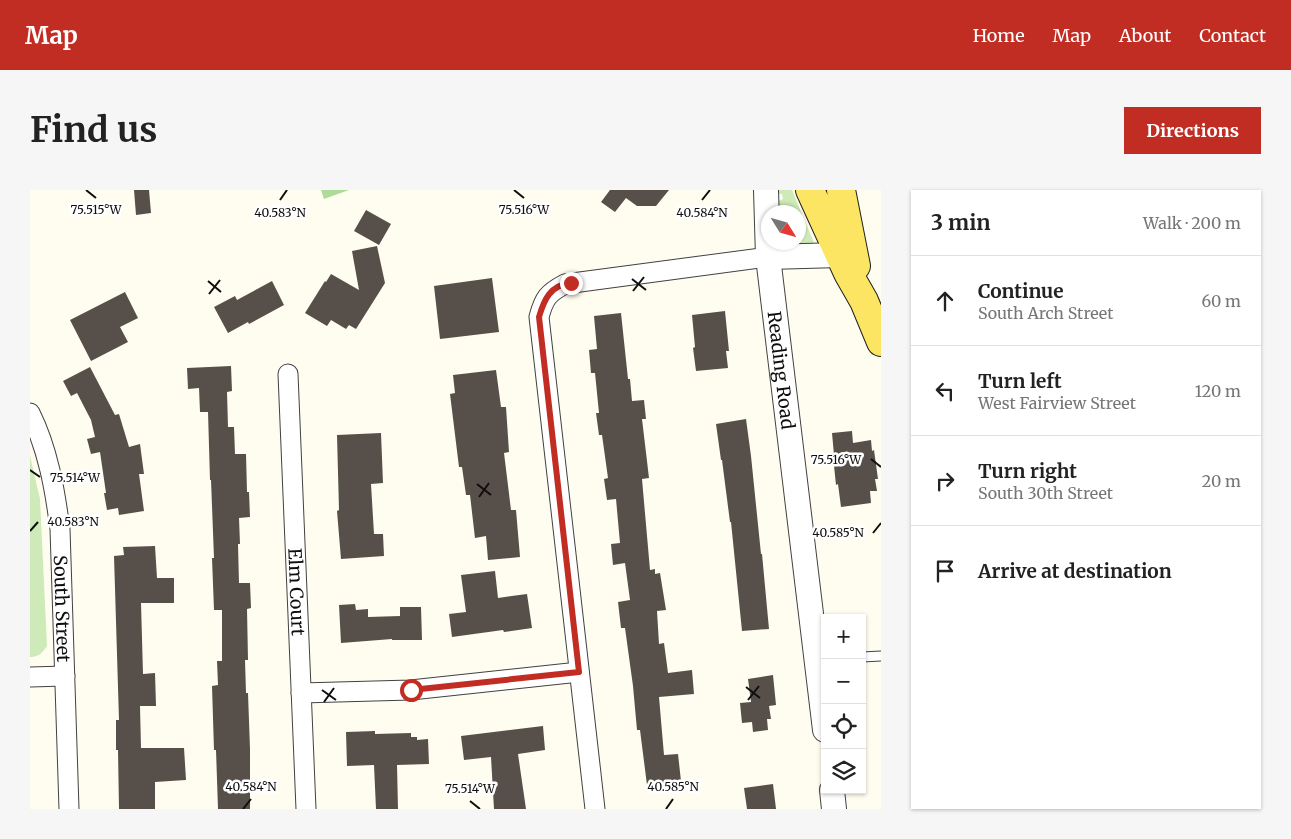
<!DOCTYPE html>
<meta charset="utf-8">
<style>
:root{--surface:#fff;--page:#f6f6f6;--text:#222;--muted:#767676;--line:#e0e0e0;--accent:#c12c23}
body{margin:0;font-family:Merriweather,serif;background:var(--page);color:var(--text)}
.controls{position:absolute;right:15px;bottom:15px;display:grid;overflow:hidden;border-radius:0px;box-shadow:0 1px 4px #0004}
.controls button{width:45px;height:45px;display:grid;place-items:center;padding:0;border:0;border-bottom:1px solid var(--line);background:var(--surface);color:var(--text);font:25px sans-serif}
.compass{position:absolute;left:731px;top:15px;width:45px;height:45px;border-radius:50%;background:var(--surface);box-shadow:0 1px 4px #0004;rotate:127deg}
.stop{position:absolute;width:15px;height:15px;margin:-11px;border:4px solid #c12c23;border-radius:50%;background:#fff}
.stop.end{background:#c12c23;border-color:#fff;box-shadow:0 1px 5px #0008}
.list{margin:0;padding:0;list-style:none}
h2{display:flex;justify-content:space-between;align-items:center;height:65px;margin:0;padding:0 20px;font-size:21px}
h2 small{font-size:16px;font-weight:400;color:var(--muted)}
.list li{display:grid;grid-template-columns:32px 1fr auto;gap:15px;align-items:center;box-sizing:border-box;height:90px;padding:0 20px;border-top:1px solid var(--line)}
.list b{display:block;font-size:19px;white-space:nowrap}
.list p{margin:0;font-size:16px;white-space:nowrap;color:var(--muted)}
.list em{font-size:16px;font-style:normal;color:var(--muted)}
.icon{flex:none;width:28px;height:28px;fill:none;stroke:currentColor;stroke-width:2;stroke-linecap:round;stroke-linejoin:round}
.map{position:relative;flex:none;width:851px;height:619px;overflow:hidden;border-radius:0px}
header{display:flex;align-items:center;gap:30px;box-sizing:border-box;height:70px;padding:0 25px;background:var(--accent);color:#fff}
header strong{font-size:24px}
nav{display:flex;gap:28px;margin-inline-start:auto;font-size:18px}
.intro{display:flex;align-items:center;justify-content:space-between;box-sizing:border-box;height:120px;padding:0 30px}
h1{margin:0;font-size:35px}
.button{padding:12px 22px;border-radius:0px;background:var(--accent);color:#fff;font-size:18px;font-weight:700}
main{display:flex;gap:30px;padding:0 30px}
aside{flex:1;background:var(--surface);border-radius:0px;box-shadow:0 1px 4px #0004}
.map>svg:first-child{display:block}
.green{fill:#cdeab8}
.forest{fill:#aedb97}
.building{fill:#57504a}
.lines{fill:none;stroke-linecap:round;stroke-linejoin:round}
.service-casing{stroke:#414141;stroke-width:11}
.minor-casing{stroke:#414141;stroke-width:21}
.tertiary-casing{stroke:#414141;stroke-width:26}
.primary-casing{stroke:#1f1f1f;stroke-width:30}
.service{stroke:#fff;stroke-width:9}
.minor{stroke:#fff;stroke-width:19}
.tertiary{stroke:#fff;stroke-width:24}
.primary{stroke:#fbe563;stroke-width:28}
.route{stroke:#c12c23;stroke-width:6}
.ticks{fill:none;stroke:#0e0e0e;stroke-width:2}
.labels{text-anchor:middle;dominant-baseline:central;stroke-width:5;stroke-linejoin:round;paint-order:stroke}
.street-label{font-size:18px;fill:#0e0e0e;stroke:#fff}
.ticks-label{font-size:12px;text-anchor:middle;fill:#0e0e0e;stroke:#fff;stroke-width:5;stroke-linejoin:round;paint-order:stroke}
</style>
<header>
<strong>Map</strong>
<nav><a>Home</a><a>Map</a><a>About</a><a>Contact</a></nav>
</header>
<div class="intro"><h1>Find us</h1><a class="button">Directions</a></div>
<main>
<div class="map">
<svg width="851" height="619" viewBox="0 0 851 619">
<rect width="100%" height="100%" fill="#fffdef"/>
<!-- green -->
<path class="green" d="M745,0H762L787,60L759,56L758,53L768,52V22H746L748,11L753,9L752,4H749Z
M0,266L10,309L17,456C12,463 9,467 0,467Z"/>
<!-- forest -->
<path class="forest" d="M291,0H319L294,9Z"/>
<!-- building -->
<path class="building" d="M104,0H119L121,23L106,25Z
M580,0H639L626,16H607L596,8L585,22L571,12Z
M336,20L361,34L349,55L324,41Z
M347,56L355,93L326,139L319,135L316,139L301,130L297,136L275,123L295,91L296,92L301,84L329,100L322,61Z
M462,88L469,142L410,149L404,96Z
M242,91L254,115L219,134L218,132L198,143L184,117L205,106L207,110Z
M95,102L108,128L90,137L98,152L61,171L40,130Z
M695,121L699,161H696L698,178L666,181L663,158L665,157L662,125Z
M591,123L598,189H600L602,211L614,210L616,229H612L619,288L612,289L620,380L625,379V384L630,383L636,420L627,421L629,454L634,453L638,483L662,480L664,504L629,507L634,565L648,564L651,591L617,595L610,540H607L603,496L595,438H591L588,412L600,410L595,373L583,375L581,354L590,353L586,309L577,310L574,289L578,288L572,245H569L566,223H569L565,183H561L559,160L567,159L564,126Z
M201,176L202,201L197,202L198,237H204L205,264H216L217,302H219L220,327L209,328L210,354H208L209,393H220L221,418L217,419L218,470H215L216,503H218L220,559V619H188L186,560H184L182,496L188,495L187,471H192V420H184L182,368H184L181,290H180L178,222H170L169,198L158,199L157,178Z
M60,177L85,225L89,224L99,257L110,254L114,284H109L114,321L89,325L88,318L77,320L74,303H76L70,262L61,264L57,249L65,247L61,230L47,203L41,206L33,191Z
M466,180L471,217H476L479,262L474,263L481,320H486L490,367L458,370L456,346L445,348L440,305H436L432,277H429L420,204L425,203L423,185Z
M716,229L721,266L731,364H732L739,439L712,441L701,332H700L692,270H691L686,234Z
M822,241L823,253L841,250L842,261L844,260L848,289H845L847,301H840L841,313L811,317L808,294L806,295L803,266L804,265L802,243Z
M351,243L353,293L341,294L344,344H353L354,366L311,369L307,321L309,320L307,245Z
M125,356L127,388H144V413H111L113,484L125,483L126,516H110L111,558H154L156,590L125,592V619H89L88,560H86V530H89L84,366L94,365L93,357Z
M465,381L468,408L497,404L502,438L474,442L473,440L422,447L419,424L436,422L431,385Z
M325,414L326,420L338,419V427L370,426V417H391L392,450H362V449L311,453L309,415Z
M743,485L746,515L739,516L741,529H737L738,540L723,542L722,532L712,533L710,513L721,512L718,489Z
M513,536L515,560L488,564L496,619H464L461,567L434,570L431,546Z
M345,541V544L381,543V547H387V550L398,549L399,574L367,575L368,619H346L344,575L317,576L316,542Z
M743,594L746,619H717L714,598Z"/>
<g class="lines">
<defs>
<path id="service" d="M832,467L851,466"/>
<g id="minor">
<path id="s1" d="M258,184L276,619"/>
<path id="s2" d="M0,223C18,259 25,300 30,339L39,619"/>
<path d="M0,487L35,486"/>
<path d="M271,503L381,500L549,482"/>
<path d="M565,619L509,127C514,108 518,103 535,94L738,67"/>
</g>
<g id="tertiary">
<path id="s3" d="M736,0L738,67L795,540"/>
<path d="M738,67L810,65"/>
<path d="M802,600L804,619"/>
</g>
<path id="primary" d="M780,0L818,83L834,111L851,152
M811,0L826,76"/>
</defs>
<!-- service casing -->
<use href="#service" class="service-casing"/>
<!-- minor casing -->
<use href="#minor" class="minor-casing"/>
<!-- tertiary casing -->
<use href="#tertiary" class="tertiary-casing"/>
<!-- primary casing -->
<use href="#primary" class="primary-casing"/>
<!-- service -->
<use href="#service" class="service"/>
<!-- minor -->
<use href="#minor" class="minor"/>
<!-- tertiary -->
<use href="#tertiary" class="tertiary"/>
<!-- primary -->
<use href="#primary" class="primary"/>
</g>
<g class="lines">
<!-- route -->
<path class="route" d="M381,500L549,482L509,127C514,110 520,95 541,93"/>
</g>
<!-- ticks -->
<path class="ticks" d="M56,0L66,8M484,0L494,8M250,10L257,0M672,10L680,0M602,89L616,100M178,91L191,102M603,101L614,87M179,104L190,90M841,269L851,277M0,280L10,287M447,294L461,305M449,307L459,293M0,341L8,332M843,343L851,333M716,497L730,508M292,500L306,510M718,510L729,496M294,512L304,498M440,611L450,619M213,619L221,609M636,619L643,609"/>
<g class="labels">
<!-- street labels -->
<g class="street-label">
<text stroke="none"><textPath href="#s3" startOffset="181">Reading Road</textPath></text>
<text stroke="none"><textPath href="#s1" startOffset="218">Elm Court</textPath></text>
<text stroke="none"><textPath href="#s2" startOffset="200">South Street</textPath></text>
</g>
</g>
<g class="ticks-label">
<text x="66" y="24">75.515°W</text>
<text x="494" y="24">75.516°W</text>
<text x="250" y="27">40.583°N</text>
<text x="672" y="27">40.584°N</text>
<text x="806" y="274">75.516°W</text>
<text x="45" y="292">75.514°W</text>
<text x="43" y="336">40.583°N</text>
<text x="808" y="347">40.585°N</text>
<text x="221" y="601">40.584°N</text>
<text x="643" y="601">40.585°N</text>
<text x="440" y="603">75.514°W</text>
</g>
</svg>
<div class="controls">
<button>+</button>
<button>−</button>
<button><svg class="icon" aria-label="locate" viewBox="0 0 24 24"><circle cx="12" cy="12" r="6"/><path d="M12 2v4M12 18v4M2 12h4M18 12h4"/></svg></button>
<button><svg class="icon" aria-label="layers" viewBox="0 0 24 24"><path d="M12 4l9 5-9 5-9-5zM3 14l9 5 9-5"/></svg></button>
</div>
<svg class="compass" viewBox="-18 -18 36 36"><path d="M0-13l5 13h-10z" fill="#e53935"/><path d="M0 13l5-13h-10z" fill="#767676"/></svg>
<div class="stop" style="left:381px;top:500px"></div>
<div class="stop end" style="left:541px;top:93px"></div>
</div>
<aside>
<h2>3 min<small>Walk · 200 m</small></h2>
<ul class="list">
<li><svg class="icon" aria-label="ahead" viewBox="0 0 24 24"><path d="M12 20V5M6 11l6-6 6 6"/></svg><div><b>Continue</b><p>South Arch Street</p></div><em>60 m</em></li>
<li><svg class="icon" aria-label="left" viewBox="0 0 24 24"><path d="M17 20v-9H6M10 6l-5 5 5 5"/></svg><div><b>Turn left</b><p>West Fairview Street</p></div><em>120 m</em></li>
<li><svg class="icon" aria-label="right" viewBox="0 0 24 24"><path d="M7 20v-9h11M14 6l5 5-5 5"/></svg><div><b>Turn right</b><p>South 30th Street</p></div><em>20 m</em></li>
<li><svg class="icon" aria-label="arrive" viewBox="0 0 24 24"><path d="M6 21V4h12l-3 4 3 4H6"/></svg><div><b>Arrive at destination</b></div></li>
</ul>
</aside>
</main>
